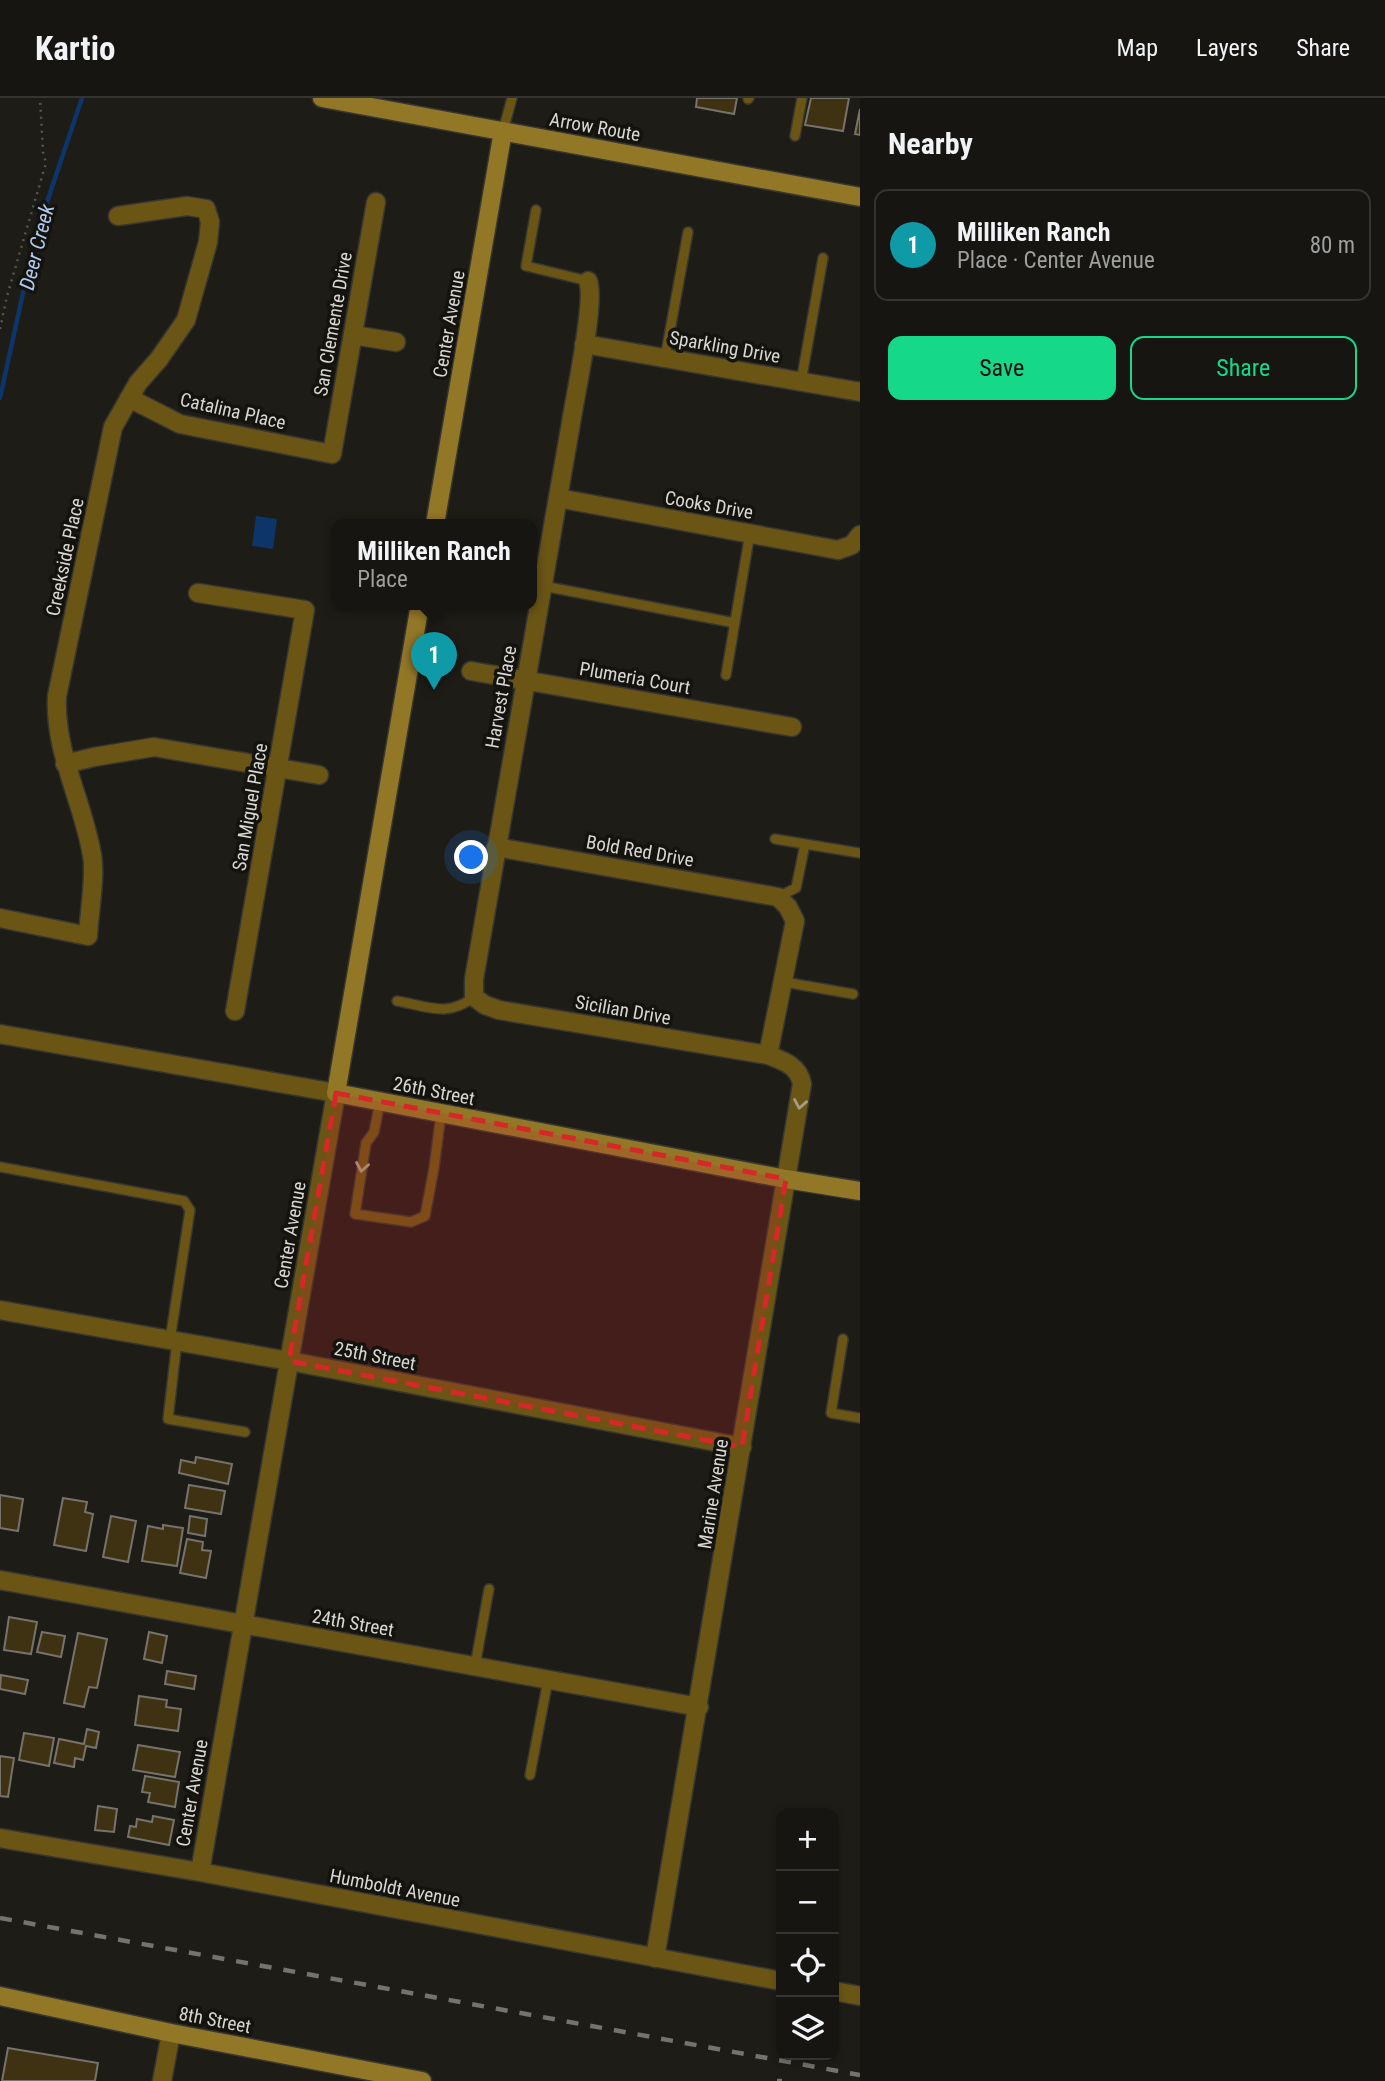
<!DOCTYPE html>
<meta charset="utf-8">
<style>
:root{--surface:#161511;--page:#23221f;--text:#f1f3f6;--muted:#9e9f9f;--line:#353431;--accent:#15d989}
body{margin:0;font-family:"Roboto Condensed",sans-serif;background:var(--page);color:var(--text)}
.controls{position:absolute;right:21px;bottom:21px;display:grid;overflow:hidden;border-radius:14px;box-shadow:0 4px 10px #0003}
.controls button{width:63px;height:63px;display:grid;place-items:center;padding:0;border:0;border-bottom:2px solid var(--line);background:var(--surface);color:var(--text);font:35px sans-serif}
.you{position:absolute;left:472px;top:760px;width:24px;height:24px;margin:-18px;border:5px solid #fff;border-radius:50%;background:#1a73e8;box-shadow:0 0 0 10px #1a73e833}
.badge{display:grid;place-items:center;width:46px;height:46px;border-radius:50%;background:var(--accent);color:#fff;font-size:23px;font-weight:700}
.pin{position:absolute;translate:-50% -58px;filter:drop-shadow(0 2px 4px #0008)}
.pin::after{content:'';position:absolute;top:37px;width:24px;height:21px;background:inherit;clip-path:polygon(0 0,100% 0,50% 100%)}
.popup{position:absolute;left:331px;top:421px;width:206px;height:91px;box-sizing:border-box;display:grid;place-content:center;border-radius:14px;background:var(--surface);filter:drop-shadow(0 2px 5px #0005);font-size:23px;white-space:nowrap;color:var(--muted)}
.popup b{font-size:26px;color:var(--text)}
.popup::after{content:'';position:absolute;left:50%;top:100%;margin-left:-14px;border:14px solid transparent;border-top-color:var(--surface)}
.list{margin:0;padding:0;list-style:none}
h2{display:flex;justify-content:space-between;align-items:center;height:91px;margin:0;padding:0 28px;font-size:30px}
h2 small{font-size:23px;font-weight:400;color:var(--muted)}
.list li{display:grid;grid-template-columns:46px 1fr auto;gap:21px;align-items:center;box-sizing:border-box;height:112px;margin:0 14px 14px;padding:0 14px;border:2px solid var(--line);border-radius:14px}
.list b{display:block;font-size:26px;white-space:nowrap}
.list p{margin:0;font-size:23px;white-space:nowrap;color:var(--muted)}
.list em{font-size:23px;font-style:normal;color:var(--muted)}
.actions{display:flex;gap:14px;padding:21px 28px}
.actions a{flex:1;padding:16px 0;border:2px solid var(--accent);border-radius:14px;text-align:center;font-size:24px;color:var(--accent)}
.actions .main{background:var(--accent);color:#111}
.icon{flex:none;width:38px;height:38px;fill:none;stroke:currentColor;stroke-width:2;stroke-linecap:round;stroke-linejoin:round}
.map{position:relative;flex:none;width:860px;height:1983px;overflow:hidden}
header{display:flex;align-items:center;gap:42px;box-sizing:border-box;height:98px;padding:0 35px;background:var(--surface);border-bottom:2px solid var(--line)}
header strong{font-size:33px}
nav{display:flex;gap:38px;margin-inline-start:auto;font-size:24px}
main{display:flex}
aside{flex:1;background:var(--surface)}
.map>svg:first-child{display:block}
.water{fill:#0d356a}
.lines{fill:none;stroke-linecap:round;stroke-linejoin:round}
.stream{stroke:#0d356a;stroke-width:4.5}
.building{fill:#3f3212;stroke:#76736d;stroke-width:2}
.lane-casing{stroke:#383631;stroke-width:12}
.street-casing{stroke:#383631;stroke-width:21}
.secondary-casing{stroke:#383631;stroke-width:21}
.path{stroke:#575551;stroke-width:2.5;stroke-dasharray:2 5;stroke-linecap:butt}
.lane{stroke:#6a5515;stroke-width:9}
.street{stroke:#6a5515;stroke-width:18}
.secondary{stroke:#927727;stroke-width:18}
.rail{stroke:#75736f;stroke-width:4.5;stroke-dasharray:12 12;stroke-linecap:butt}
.oneway{stroke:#a69c7e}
.marked{fill:#d62828;fill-opacity:0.2;stroke:#d62828;stroke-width:5;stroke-dasharray:14 9;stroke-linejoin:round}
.labels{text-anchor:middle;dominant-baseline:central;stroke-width:7;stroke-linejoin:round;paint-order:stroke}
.street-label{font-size:19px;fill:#d8d7d4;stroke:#15130e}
.water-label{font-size:21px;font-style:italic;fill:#aecaf1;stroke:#15130e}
</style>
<header>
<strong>Kartio</strong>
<nav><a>Map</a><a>Layers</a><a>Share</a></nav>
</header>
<main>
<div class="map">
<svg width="860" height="1983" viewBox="0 0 860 1983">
<rect width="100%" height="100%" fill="#1e1c17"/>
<!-- water -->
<path class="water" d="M256,418L277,421L273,451L252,448Z"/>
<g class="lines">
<!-- stream -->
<path class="stream" d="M0,300L23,195L45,110L82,0"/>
</g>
<!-- building -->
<path class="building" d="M697,0H737L734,16L696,9Z
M811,0H849L843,33L805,27Z
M860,11V37L855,36Z
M196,1359L232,1366L228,1386L179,1375L181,1362L195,1365Z
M189,1387L225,1393L221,1416L185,1410Z
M0,1397L23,1401L18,1433L0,1430Z
M63,1400L87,1404L85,1414L93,1416L86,1453L54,1447Z
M111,1418L136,1423L128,1464L103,1459Z
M190,1418L207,1421L205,1438L188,1435Z
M163,1427L183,1430L177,1468L142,1463L148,1428L163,1431Z
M187,1441L203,1444L202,1452L211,1453L206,1480L180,1475Z
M9,1519L37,1524L31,1556L4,1552Z
M42,1534L65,1538L61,1559L37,1554Z
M149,1534L167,1538L162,1565L144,1561Z
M78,1535L107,1541L97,1590L89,1589L84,1609L64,1605Z
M167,1573L196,1578L194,1591L165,1586Z
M1,1577L28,1582L25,1596L0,1591Z
M139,1598L167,1602L166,1609L181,1611L178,1633L135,1627Z
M87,1631L99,1634L96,1650L86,1648L83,1662L75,1660L74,1669L54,1665L59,1641L84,1646Z
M24,1635L54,1640L49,1668L19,1662Z
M138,1647L180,1654L175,1679L133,1672Z
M0,1658L14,1660L8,1699L0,1698Z
M145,1678L179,1684L175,1709L148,1704L150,1695L142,1694Z
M98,1708L117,1711L114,1734L95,1732Z
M153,1718L174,1722L169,1747L128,1739L130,1728L136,1729L137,1721L152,1724Z
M8,1950L98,1965L95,1983H2Z"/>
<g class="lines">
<defs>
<path id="lane" d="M748,1L749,0
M503,33L512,0
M795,38L802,0
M536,112L526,168L588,183
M665,260L688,134
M801,284L823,160
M543,488L735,525
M726,577L750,435
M775,741L860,755
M778,799L796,790L805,746
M784,884L853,896
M397,903C427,908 447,920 474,899
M380,1004L374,1034L366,1045L355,1116L411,1124L425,1118L434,1070L441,1016
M0,1069L184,1103L190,1112L170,1242
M843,1241L831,1315L860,1320
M177,1243L168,1321L245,1334
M475,1568L489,1491
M530,1677L548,1582"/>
<path id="street" d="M588,183C596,203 575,298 571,325C540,510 505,695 474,881V899L485,907L499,912L768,957C784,963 799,968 802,986L655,1860
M353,237L396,244
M584,246L860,294
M129,300L180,326L332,356L376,104
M558,400L838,452L852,447L860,437
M198,495L305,512L235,913
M471,573L792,629
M65,666L94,659L154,649L319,677
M496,749L778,799L788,809L795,823L768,957
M0,820L88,838C89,815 96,778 92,757C83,703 54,654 57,598L113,329L138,285L159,261L186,222L208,144L210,124L206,111L187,108L118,118
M0,936L336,995L200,1774
M0,1212L289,1263L742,1349
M0,1482L699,1609
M0,1740L200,1774L781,1883
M834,1893L860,1898
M162,1983L171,1935"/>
<path id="secondary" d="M322,0L860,99
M435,426L503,33
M420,506L336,995L786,1081L860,1093
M0,1898L171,1935L422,1983"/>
</defs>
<!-- lane casing -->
<use href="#lane" class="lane-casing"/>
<!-- street casing -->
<use href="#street" class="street-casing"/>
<!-- secondary casing -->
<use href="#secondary" class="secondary-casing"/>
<!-- path -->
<path class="path" d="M0,231L7,198L46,65L43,54L40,0"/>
<!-- lane -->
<use href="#lane" class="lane"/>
<!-- street -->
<use href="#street" class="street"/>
<!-- secondary -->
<use href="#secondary" class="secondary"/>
<!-- rail -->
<path class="rail" d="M0,1820L860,1977
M777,1983H782"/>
</g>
<!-- one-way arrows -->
<defs><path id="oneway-chevron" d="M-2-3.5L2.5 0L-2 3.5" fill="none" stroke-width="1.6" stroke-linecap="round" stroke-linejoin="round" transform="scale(1.75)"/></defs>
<g class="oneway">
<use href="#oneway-chevron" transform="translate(800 1006) rotate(100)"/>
<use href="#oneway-chevron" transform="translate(362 1069) rotate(100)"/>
</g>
<!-- marked area -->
<path class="marked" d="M336,995L786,1081L742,1349L289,1263Z"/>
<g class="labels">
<!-- street labels -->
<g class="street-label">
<text transform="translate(595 29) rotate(10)">Arrow Route</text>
<text transform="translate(333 226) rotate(-80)">San Clemente Drive</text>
<text transform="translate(449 226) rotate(-80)">Center Avenue</text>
<text transform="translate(725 249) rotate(10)">Sparkling Drive</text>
<text transform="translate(233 313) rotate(13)">Catalina Place</text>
<text transform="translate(709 407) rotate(10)">Cooks Drive</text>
<text transform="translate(65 459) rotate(-78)">Creekside Place</text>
<text transform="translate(635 580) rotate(10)">Plumeria Court</text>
<text transform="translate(501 599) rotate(-80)">Harvest Place</text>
<text transform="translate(250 709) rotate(-80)">San Miguel Place</text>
<text transform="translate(640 753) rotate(10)">Bold Red Drive</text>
<text transform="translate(623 912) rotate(10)">Sicilian Drive</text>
<text transform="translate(434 993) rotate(11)">26th Street</text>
<text transform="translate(290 1137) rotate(-80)">Center Avenue</text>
<text transform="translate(375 1258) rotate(11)">25th Street</text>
<text transform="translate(713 1396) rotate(-81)">Marine Avenue</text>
<text transform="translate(353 1525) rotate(10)">24th Street</text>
<text transform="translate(192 1695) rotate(-80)">Center Avenue</text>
<text transform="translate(395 1790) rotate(11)">Humboldt Avenue</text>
<text transform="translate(215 1922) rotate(11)">8th Street</text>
</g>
<!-- water labels -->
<g class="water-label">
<text transform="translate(37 149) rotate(-76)">Deer Creek</text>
</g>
</g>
</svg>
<div class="controls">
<button>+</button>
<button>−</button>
<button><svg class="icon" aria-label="locate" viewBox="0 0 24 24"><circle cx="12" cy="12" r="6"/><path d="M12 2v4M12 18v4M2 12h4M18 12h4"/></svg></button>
<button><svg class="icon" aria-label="layers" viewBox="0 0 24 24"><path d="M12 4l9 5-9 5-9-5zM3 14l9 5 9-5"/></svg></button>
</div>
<div class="you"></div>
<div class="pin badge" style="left:434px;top:592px;background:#0f9aa8">1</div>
<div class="popup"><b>Milliken Ranch</b>Place</div>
</div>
<aside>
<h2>Nearby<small></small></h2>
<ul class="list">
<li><span class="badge" style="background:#0f9aa8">1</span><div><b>Milliken Ranch</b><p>Place · Center Avenue</p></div><em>80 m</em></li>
</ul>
<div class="actions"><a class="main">Save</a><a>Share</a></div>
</aside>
</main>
